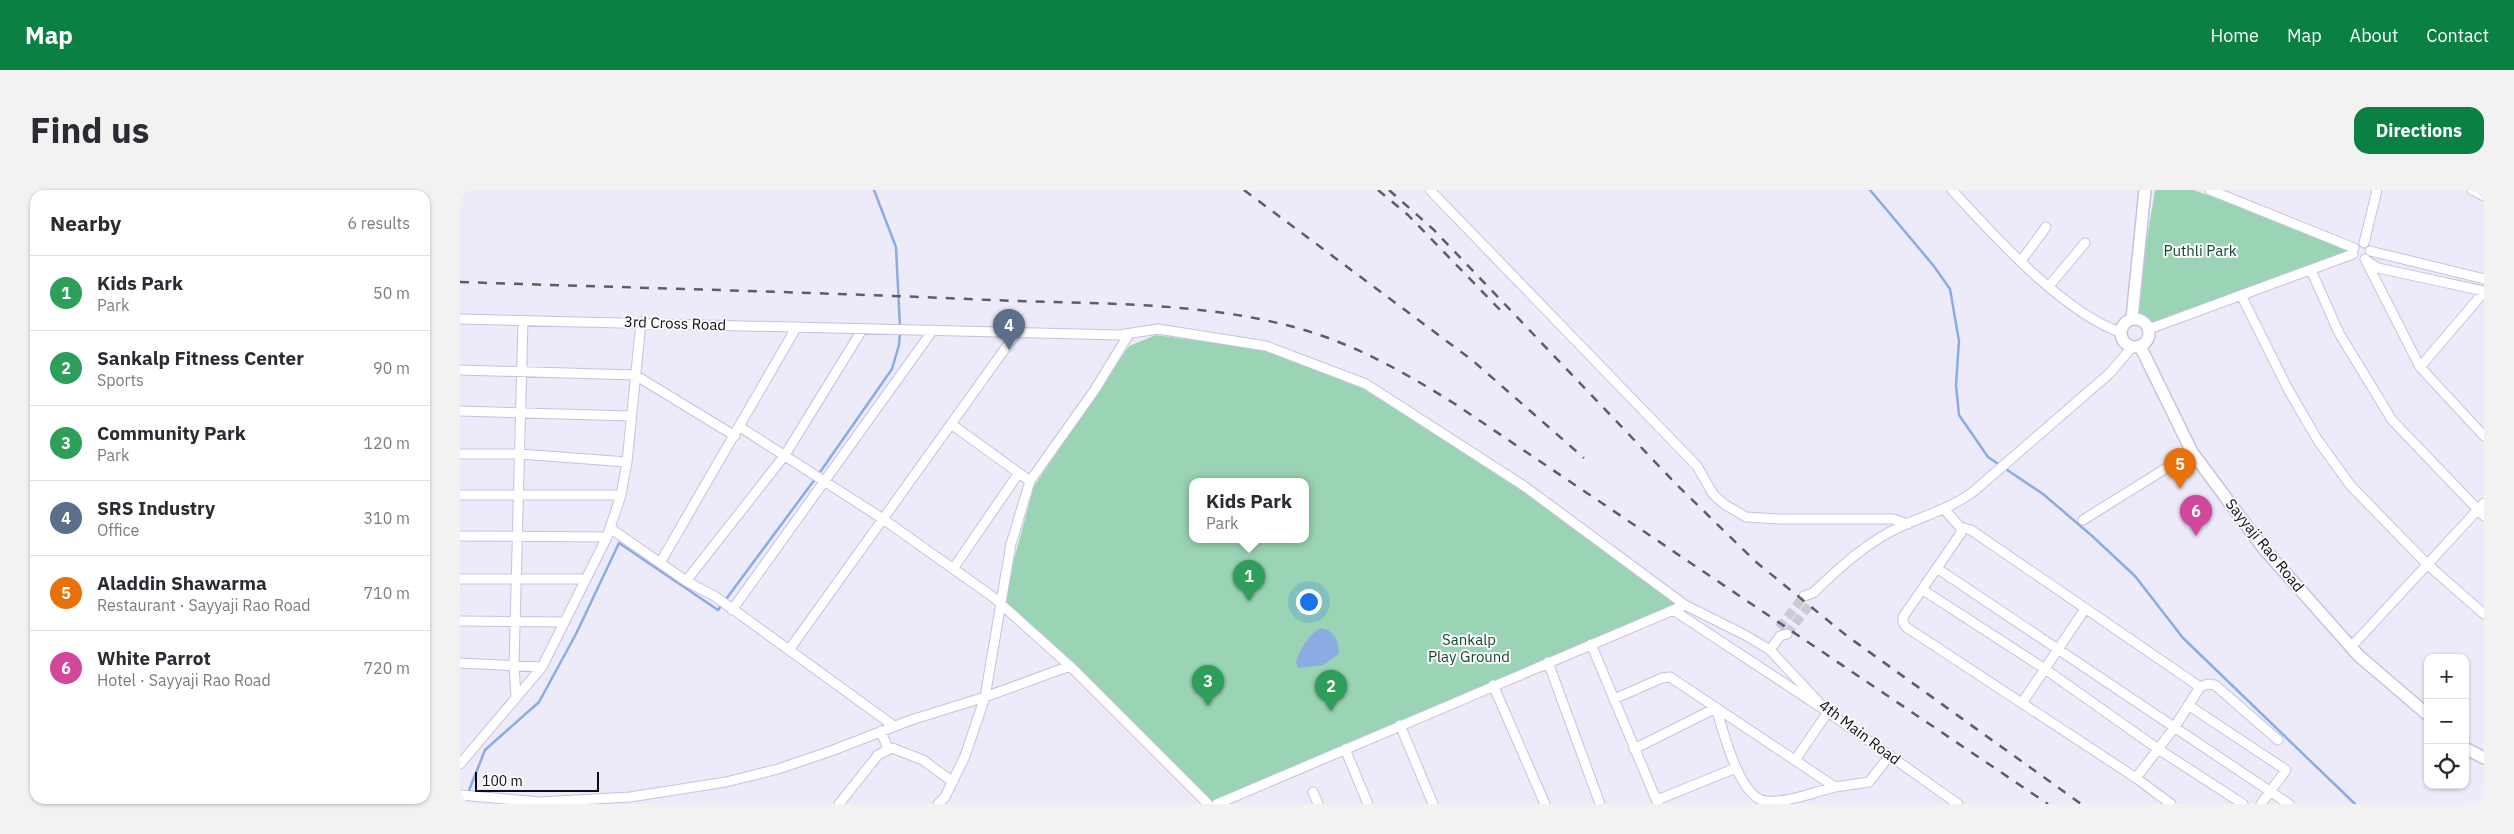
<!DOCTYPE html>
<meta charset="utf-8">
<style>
:root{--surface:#fff;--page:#f2f2f3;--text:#2b2b33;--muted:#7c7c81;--line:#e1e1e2;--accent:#0b8043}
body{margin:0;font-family:"IBM Plex Sans",sans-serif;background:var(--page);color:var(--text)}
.controls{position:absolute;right:15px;bottom:15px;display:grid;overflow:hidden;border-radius:10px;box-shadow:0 1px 4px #0004}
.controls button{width:45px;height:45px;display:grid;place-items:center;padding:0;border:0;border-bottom:1px solid var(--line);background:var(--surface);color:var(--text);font:25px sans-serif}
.scale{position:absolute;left:15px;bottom:12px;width:124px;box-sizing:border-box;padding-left:5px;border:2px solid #0e0b17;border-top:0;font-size:14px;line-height:18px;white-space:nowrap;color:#0e0b17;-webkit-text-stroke:4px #fafafa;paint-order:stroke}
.you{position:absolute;left:848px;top:411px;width:18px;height:18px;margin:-12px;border:4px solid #fff;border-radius:50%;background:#1a73e8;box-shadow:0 0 0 8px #1a73e833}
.badge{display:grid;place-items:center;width:32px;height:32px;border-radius:50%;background:var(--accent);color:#fff;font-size:16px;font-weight:700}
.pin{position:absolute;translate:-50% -41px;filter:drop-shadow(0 1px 2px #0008)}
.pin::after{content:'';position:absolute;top:26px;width:18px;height:15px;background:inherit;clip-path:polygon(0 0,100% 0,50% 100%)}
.popup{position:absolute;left:729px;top:288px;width:120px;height:65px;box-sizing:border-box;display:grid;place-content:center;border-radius:10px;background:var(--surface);filter:drop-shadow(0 1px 4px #0005);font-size:16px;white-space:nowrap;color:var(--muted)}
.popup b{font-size:19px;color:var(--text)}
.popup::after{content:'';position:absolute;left:50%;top:100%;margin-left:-10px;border:10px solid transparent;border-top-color:var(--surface)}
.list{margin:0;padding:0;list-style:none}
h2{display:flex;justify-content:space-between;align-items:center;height:65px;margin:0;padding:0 20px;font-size:21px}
h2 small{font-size:16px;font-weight:400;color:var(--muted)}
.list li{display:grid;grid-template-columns:32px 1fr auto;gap:15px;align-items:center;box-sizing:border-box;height:75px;padding:0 20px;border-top:1px solid var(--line)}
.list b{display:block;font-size:19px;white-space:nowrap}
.list p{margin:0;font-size:16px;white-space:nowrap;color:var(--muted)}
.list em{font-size:16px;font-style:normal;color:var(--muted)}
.icon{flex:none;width:28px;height:28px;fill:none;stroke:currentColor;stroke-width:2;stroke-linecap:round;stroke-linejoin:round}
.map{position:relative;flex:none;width:2024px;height:614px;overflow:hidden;border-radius:15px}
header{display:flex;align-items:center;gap:30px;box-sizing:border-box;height:70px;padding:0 25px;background:var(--accent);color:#fff}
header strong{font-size:24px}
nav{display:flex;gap:28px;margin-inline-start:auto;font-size:18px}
.intro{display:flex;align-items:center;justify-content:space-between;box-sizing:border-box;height:120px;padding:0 30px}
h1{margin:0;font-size:35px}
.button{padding:12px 22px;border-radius:15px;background:var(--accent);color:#fff;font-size:18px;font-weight:700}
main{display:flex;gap:30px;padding:0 30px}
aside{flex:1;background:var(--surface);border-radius:15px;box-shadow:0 1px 4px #0004}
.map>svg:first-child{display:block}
.green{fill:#9ad4b4;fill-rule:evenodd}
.water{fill:#8bace3}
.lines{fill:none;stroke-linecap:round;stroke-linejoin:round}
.stream{stroke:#8bace3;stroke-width:2.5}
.minor-tunnel{stroke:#ccc9d7;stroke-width:9;stroke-dasharray:9 4.5;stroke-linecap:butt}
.minor-casing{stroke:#c6c1e2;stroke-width:11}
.major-casing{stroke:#c6c1e2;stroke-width:14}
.minor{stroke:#fff;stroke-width:9}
.major{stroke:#fff;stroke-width:11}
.rail{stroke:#5f5c69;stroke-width:2.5;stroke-dasharray:9 9;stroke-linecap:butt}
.labels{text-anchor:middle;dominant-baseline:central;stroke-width:4;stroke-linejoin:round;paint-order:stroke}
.park-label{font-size:15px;fill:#10472f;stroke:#fafafa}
.street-label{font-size:15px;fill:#0e0b17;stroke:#fafafa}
</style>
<header>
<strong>Map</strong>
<nav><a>Home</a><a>Map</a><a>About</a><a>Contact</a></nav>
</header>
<div class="intro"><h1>Find us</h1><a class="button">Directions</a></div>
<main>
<aside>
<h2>Nearby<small>6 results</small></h2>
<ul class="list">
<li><span class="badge" style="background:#2e9e5b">1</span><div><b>Kids Park</b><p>Park</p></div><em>50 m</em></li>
<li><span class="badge" style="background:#2e9e5b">2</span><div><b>Sankalp Fitness Center</b><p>Sports</p></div><em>90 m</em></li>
<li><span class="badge" style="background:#2e9e5b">3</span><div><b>Community Park</b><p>Park</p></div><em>120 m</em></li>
<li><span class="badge" style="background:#5c6f8a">4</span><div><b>SRS Industry</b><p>Office</p></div><em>310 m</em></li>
<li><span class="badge" style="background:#e8710a">5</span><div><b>Aladdin Shawarma</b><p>Restaurant · Sayyaji Rao Road</p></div><em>710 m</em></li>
<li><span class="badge" style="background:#d1479c">6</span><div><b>White Parrot</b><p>Hotel · Sayyaji Rao Road</p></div><em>720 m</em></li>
</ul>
</aside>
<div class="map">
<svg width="2024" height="614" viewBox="0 0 2024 614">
<rect width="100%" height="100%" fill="#edebf9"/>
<!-- green -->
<path class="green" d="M1695,0H1733L1892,55V63L1689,138L1685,131L1674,127Z
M696,145L801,159L904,199L1062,300L1218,414L751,612L543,410L574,296L669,156ZM733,292H845V350H733Z"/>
<!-- water -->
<path class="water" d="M860,438C874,440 878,449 879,464L863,475L838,478L836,472C841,457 847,447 860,438Z"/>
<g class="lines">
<!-- stream -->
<path class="stream" d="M414,0L436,57L440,137
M1410,0L1473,75L1490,99L1499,151L1496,195L1499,225L1528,267L1583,304L1631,345L1675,386L1723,448L1895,614
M358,285L432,179L439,155L440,142
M8,603L25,560L79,512L116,444L159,353L258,420L355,289"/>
<!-- minor-tunnel -->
<path class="minor-tunnel" d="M1319,438L1344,406
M1327,444L1352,412"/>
<defs>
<path id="minor" d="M970,0L1237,276L1253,304L1264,314L1286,327L1321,329H1433L1448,334
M1492,0C1533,45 1603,122 1660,142
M1750,0L1894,58
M2012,0L2024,6
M1904,53L1917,0
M1910,61L2024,89
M1905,69L1960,177L2024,246
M1561,71L1586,37
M1907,71L1918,78L2024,101
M1851,80L1879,143L1932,230L2024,326
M1589,96L1625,53
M1781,105L1828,199L1857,249L1891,296L1967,374L2024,424
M0,129L659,145L698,139L806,156L906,194L1064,296L1225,415
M1689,139L1893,64
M1960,177L2024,102
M0,180L175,185L275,246
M0,221L171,226
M491,234L570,291
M280,237L423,329L533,407L610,476L748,614
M0,264H60L167,272
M0,305H161
M1484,319L1500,337L1501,343L1443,427V432L1446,437L1676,588L1711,614
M1623,330L1732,262
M1500,337L1511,340L1740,497L1748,494L1755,495L1818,550
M150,338L226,391L256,407L434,536
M0,346L147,347
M200,373L336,138
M493,379L558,284
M1478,379L1829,614
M0,389H126
M226,391L325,265L402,140
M1463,400L1585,479L1698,559L1783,614
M1344,406L1353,403C1379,378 1408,351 1442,336C1466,325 1492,318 1514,301L1650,183L1672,157
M272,420L473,140
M1213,420L1368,522L1335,570
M0,431L104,432
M1131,454L1198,614
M1891,457L2024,313
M329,460L557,142
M1310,460L1368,522L1498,614
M1088,472L1140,614
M0,473L82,477
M1033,495L1085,614
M56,507L54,475L63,130
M1154,509L1202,488L1210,487L1375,597L1409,592L1430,565
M1562,513L1625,419
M1728,515L1826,580L1801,614
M940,535L973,614
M421,541L428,559
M885,559L908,614
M1174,559L1256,518C1263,540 1279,608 1306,611C1328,613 1354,602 1375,597
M0,574L82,477L147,347L161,305L167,272L181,132
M1676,588L1714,538L1740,497
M853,602L858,614
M0,605L80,612L170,607L266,592L318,579L371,561L451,530L525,507L610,476
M1197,610L1276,578
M379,614L418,565L432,558L463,570L493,592
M478,614L485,607L505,566L525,507L551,354L570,291L634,201L669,144
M757,614L1225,415L1285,445L1310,460L1320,446L1327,444"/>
<path id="major" d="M1672,128L1685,0
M1661 143a14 14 0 1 1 28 0a14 14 0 1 1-28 0Z
M1680,156L1732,262L1804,359L1899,466L1968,525
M2005,558L2024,568"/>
</defs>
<!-- minor casing -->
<use href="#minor" class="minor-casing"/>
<!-- major casing -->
<use href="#major" class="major-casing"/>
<!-- minor -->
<use href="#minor" class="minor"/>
<!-- major -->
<use href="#major" class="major"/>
<!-- rail -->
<path class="rail" d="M784,0L1012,170L1124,268
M918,0L948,25L1043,123
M929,0L974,40L1218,296L1296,372L1387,446L1621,614
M0,92C177,98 354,102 530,110C632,114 736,111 834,137C893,153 944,182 995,214L1588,614"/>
</g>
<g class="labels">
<!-- park labels -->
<g class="park-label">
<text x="1740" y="60">Puthli Park</text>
<text x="1009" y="449">Sankalp<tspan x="1009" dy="17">Play Ground</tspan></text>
</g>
<!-- street labels -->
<g class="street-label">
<text transform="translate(215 133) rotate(2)">3rd Cross Road</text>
<text transform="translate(1805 355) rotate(51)">Sayyaji Rao Road</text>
<text transform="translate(1400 542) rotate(37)">4th Main Road</text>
</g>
</g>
</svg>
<div class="controls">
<button>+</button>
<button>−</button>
<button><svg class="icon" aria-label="locate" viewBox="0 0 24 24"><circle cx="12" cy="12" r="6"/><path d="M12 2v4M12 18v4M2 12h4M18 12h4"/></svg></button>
</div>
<div class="scale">100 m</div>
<div class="you"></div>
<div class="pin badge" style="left:789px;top:411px;background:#2e9e5b">1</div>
<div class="popup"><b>Kids Park</b>Park</div>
<div class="pin badge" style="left:871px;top:521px;background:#2e9e5b">2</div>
<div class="pin badge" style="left:748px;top:516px;background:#2e9e5b">3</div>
<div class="pin badge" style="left:549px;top:160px;background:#5c6f8a">4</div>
<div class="pin badge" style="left:1720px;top:299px;background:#e8710a">5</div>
<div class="pin badge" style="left:1736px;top:346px;background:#d1479c">6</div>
</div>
</main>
